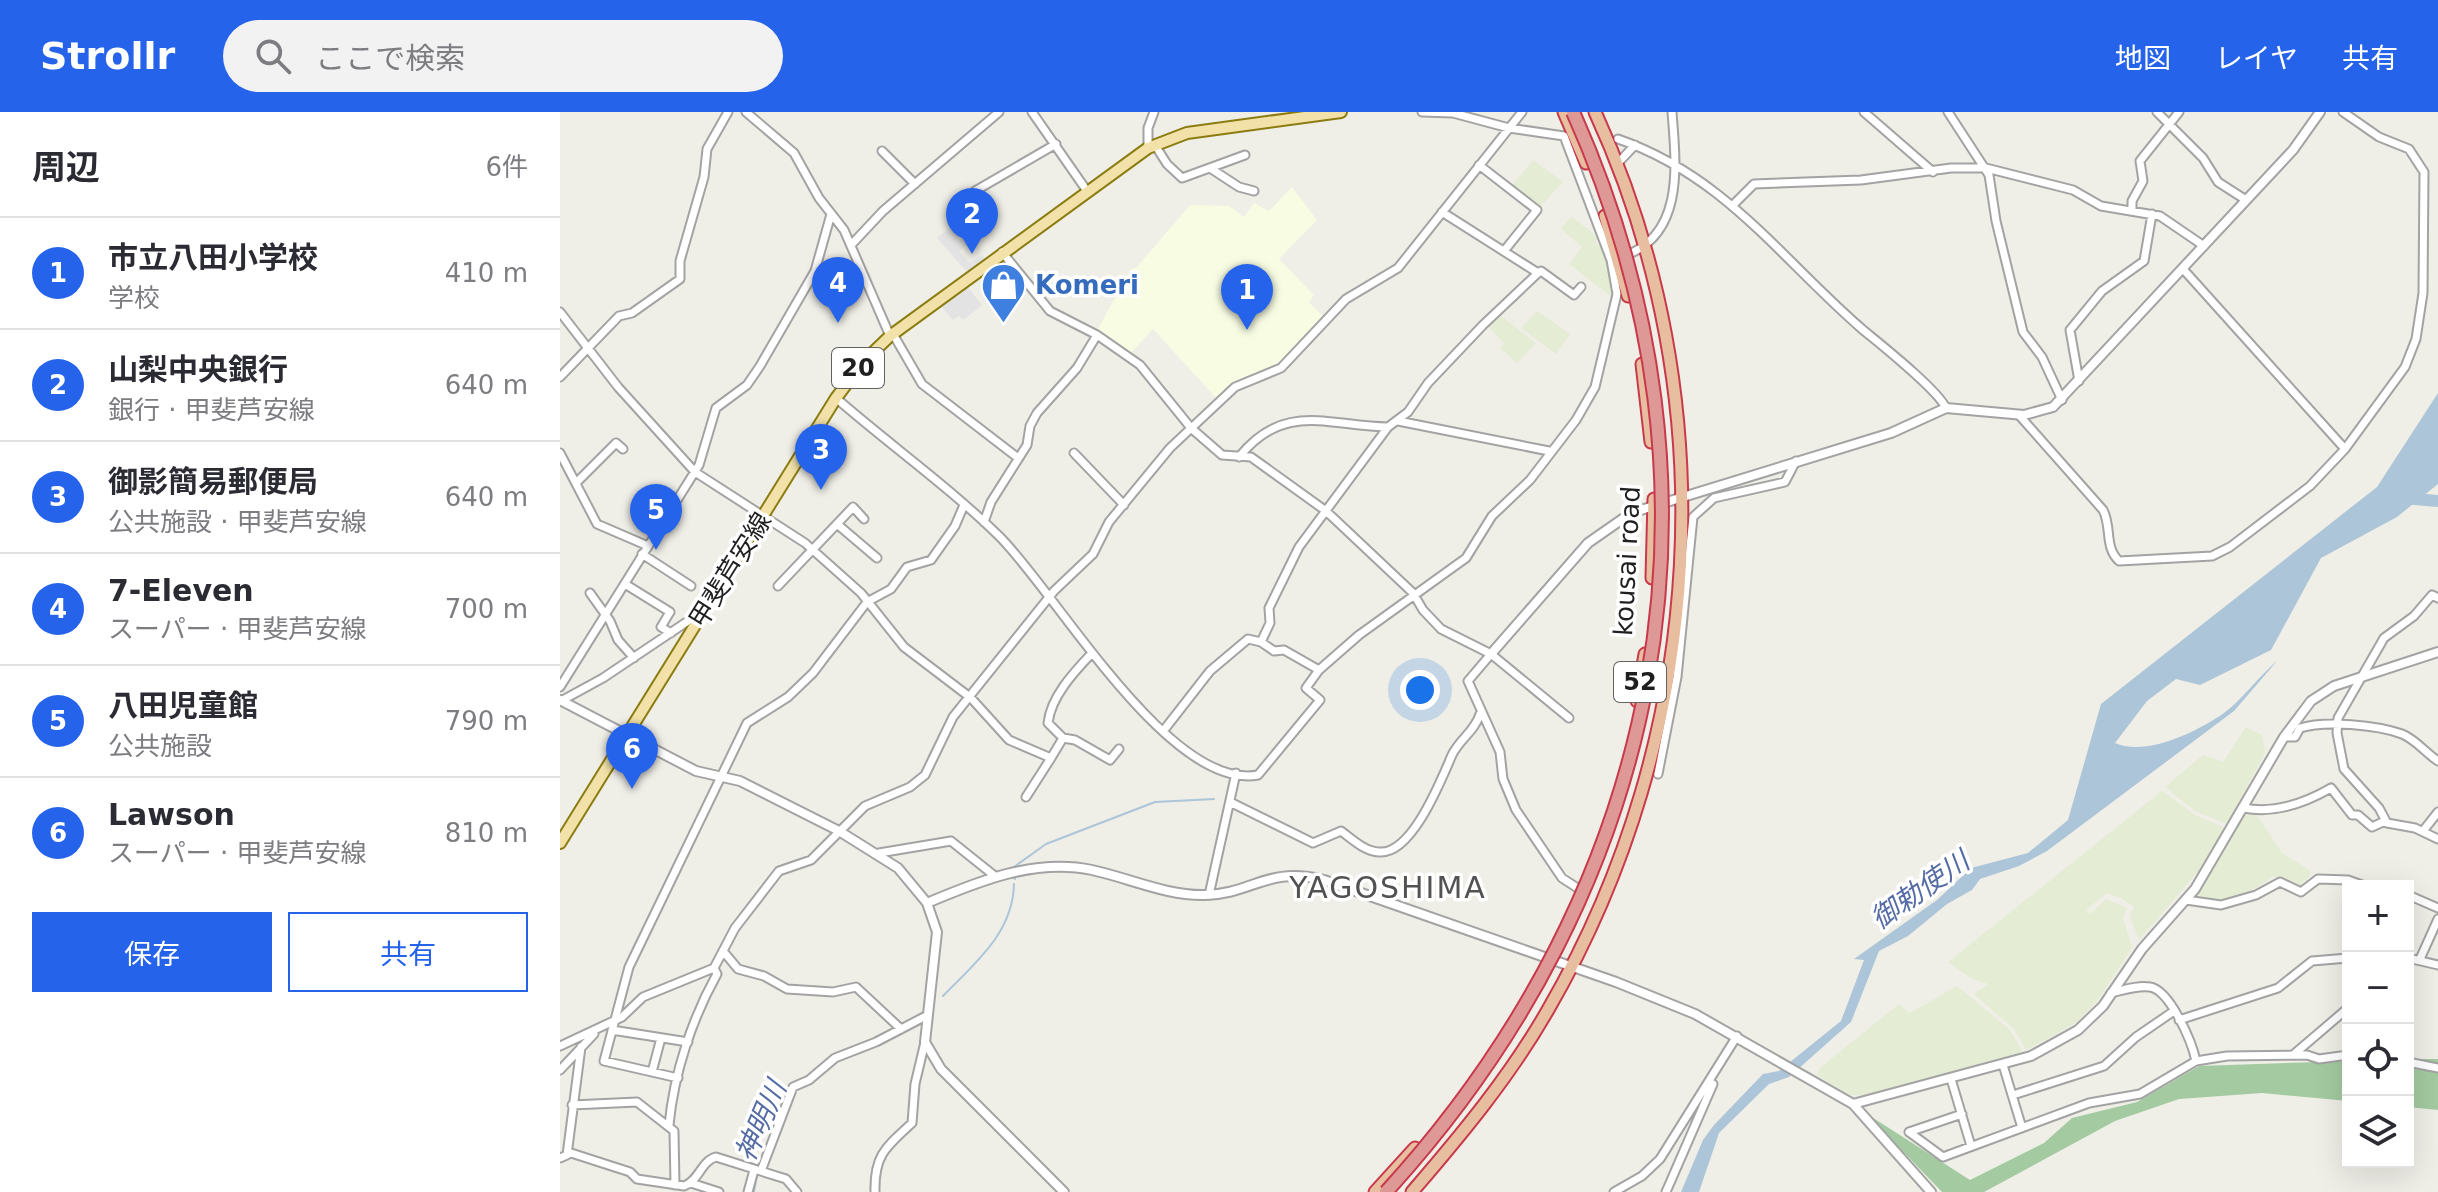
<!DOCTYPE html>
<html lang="ja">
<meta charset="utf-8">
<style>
:root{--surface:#fff;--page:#f2f2f3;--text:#2b2b33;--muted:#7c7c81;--line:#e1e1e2;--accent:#2563eb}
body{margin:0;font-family:"DejaVu Sans","Noto Sans JP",sans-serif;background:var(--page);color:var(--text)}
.controls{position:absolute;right:24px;bottom:24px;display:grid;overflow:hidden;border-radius:0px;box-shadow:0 8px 32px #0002}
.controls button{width:72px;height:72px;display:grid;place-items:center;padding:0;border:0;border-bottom:2px solid var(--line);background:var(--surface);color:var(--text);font:40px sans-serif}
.you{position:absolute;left:860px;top:578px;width:28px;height:28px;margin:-20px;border:6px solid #fff;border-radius:50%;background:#1a73e8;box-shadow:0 0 0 12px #1a73e833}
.badge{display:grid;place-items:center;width:52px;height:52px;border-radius:50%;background:var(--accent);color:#fff;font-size:26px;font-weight:700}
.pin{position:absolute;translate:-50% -66px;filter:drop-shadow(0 2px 4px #0008)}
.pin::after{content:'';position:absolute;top:42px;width:28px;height:24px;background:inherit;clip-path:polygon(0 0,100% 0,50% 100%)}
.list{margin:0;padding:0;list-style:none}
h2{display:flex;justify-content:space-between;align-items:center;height:104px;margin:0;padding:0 32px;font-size:34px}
h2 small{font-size:26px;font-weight:400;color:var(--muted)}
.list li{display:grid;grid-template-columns:52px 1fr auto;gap:24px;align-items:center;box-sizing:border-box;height:112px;padding:0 32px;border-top:2px solid var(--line)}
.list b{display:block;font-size:30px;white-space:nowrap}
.list p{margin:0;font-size:26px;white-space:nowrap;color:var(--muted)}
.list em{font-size:26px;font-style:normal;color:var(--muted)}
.actions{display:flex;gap:16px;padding:24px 32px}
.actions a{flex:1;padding:18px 0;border:2px solid var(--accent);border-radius:0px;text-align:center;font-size:28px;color:var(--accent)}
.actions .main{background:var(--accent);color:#fff}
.icon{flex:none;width:44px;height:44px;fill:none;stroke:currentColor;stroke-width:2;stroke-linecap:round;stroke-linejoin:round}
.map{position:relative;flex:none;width:1878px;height:1080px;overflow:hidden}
header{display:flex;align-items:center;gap:48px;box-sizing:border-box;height:112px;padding:0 40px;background:var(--accent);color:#fff}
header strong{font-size:38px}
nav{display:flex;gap:44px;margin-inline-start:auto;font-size:28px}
.search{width:560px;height:72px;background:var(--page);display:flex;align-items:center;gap:20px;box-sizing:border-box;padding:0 28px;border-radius:44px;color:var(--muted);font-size:30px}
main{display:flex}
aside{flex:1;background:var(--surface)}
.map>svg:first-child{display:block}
.education{fill:#f7fce3}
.farmland{fill:#e5ecd4}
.forest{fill:#a3caa0}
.parking{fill:#e3e3e3}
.water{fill:#acc5d8}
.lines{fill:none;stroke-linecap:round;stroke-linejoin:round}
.stream{stroke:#acc5d8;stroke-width:2}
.river{stroke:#acc5d8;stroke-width:12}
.minor-casing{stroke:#a3a3a3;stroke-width:11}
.tertiary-casing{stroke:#a3a3a3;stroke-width:12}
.primary-casing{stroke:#8b7c10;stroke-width:14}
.trunk-casing{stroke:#c8394b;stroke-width:15}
.minor{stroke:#fff;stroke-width:7}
.tertiary{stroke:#fff;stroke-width:8}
.primary{stroke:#f2e2a9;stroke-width:10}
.trunk{stroke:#e8bea0;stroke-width:11}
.motorway-bridge-casing{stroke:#c8394b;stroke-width:16;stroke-linecap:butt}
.motorway-bridge{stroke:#de9997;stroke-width:12}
.labels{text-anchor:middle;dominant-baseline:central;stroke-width:7;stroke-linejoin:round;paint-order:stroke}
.shield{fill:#fff;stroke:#626262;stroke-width:2}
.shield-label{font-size:24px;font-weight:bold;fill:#1f1f1f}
.shop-label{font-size:26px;font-weight:bold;fill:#366cbe;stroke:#fff;text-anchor:start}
.street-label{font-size:26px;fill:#1f1f1f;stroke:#fff}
.water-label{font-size:28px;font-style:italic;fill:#566ca5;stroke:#fff}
.quarter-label{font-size:30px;letter-spacing:2px;fill:#525252;stroke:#fff}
</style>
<header>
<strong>Strollr</strong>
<div class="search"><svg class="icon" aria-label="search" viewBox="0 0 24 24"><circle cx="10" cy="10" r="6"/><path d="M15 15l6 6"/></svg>ここで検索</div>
<nav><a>地図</a><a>レイヤ</a><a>共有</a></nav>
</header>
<main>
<aside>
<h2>周辺<small>6件</small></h2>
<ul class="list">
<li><span class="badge">1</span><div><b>市立八田小学校</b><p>学校</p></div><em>410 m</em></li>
<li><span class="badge">2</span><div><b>山梨中央銀行</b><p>銀行 · 甲斐芦安線</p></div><em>640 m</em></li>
<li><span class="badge">3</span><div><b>御影簡易郵便局</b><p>公共施設 · 甲斐芦安線</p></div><em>640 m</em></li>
<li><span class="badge">4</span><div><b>7-Eleven</b><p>スーパー · 甲斐芦安線</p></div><em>700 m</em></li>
<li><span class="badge">5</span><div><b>八田児童館</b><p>公共施設</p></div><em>790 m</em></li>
<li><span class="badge">6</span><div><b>Lawson</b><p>スーパー · 甲斐芦安線</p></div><em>810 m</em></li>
</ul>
<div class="actions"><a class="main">保存</a><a>共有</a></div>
</aside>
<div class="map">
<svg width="1878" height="1080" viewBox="0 0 1878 1080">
<rect width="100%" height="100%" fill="#efeee7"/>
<!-- education -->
<path class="education" d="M732,75L757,108L719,147L754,183L749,190L764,206L727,249L657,287L593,217L569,243L536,220L571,157L576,156L630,93L669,94L684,105L694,91L709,99Z"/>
<!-- farmland -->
<path class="farmland" d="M973,48L1003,70L979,96L951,75Z
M1011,104L1039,126L1035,129L1038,133L1042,129L1053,186L1009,152L1022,135L1001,117Z
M977,199L1010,222L996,242L961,216Z
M937,201L976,231L957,251L940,236L944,231L926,212Z
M1686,615L1702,623L1705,641L1667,712L1635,699L1605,675L1643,643L1663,650Z
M1602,679L1635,703L1665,716L1641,756L1579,828L1570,805L1574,795L1561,786L1547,781L1526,798L1530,802L1546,787L1567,796L1563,805L1572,836L1537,889L1516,911L1466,938L1454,917L1414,882L1428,872L1412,867L1388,850Z
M1685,700L1696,702L1722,741L1751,759L1749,765L1740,773L1714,764L1691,779L1659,788L1633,785L1654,757Z
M1397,874L1449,917L1463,940L1309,983H1289L1257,963L1261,955L1339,892L1350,901Z"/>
<!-- forest -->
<path class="forest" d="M1848,947H1878V998L1848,995Z
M1788,949V989L1702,981L1619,987L1555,1009L1424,1080H1382L1307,1002L1410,1068L1484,1031L1512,1006L1577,990L1639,954Z"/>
<!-- parking -->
<path class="parking" d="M397,110L403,118L397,125L400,128L407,123L412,129L399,139L410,151L422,143L425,147L407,160L377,126Z
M405,172L422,193L403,208L399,204L393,208L380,193Z"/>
<!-- water -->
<path class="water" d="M1878,281V372L1837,405L1761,446L1711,538L1640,573L1616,567L1587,589L1555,631C1585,645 1637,620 1664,601C1683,587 1698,565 1717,549L1674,599L1487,739L1459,754L1420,767L1412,778L1387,792L1348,824L1319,839L1291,910L1229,965L1209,972L1159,1021L1139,1080H1121L1143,1028L1154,1013L1203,962L1219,959L1281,909L1304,848L1294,847L1377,788L1411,756L1468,741L1508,708L1541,592L1817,375Z"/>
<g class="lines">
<!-- stream -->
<path class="stream" d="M454,755L486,732L595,690L654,687
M453,765L455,767
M383,884C415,851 453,821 454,772
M198,1056L222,995
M215,1060L228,1063L235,1073
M194,1080L197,1063"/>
<!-- river -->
<path class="river" d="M1843,386L1878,389"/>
<defs>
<path id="minor" d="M186,0L234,41L259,86L284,118L330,224
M472,0L527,79
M1304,0L1373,60
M1388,0L1429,63L1436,109L1463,220L1482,245L1502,288
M1597,0L1643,46L1658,70L1686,88
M1058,27C1165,64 1220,146 1302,217C1320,232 1377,277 1386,296
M595,33L607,52L622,66L685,43
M588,36V16L594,0
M322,39L355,72
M1057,52L1075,33
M919,53L977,98L944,139
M650,56L679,75L694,79
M415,79L496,32
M1172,94L1194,72L1301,68L1391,56H1426L1513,78L1541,94L1600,104L1644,134
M1572,99V89L1583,69L1580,49L1619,0
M882,100L978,161
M292,132L323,99L439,0
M442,140L490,199L537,223L580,253L631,316L662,343L691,345L766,399L853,481L863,498L881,517L931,542L1009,606
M1064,144C1125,123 1116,52 1112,0
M1623,157L1785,337
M0,200L58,275L135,360L245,431L301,481L344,535L411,586L449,628L491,646L503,626L488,611C491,584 515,559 532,541
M333,222L362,272L458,346
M0,265L59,204L72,201L120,167V149L144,65L147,37L168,0
M1519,269L1510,218L1542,179L1584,149L1592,102
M276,286C330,333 388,374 439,424C496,480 609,679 698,663L760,588L746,576L759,558L799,523L906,446L932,404L970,368L1016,308L1035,275L1057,182L1051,148L1004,24L949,16L893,1L862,0
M1459,303L1543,398C1552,415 1544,435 1559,449L1652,444L1670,435L1750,374L1785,337L1845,255L1856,227L1863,181L1864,60L1849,37L1819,25L1783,0
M838,309L989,339
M0,341L37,412L88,434
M514,341L564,393
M679,345C724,289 768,314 828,315
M16,371L56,331L63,337
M424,410L431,390L467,333L470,314L477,301L517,256L537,223
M277,412L317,446
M82,442L131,474
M65,472L110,500L101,515L111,521
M218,474L293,395L304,407
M30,481L50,509L58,528L74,546
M1878,486L1872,483L1854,504L1824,526L1778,606L1777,621L1784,657L1819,696L1827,711L1855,716L1878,727
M701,530L710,511L709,496L739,435L828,315L848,300L868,271L923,213L978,161L981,159L1014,183L1021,175
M931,542L908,569L940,640L943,667L956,698L1002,766L1019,777
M0,575L139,353L156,296L187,273L200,254L255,159L271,102
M1,589L43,566L134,505L139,509
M604,618L650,559L688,527L701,530L714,539L724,538L759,558
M1724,625H1735L1740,616C1765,608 1817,613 1842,622C1855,627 1866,641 1878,649
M503,626L515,628L550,648L559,637
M1098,662L1117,565L1133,405L1154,386L1225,370L1236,349
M466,685L491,646
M670,690L753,731L781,719C792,727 804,739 819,740C852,743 881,668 892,643C899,628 915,619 920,602
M1684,696C1715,702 1745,691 1771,676L1792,703H1798L1812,715L1825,709
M1863,719L1878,700
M319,741L391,729L436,765
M649,783L676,661
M1848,783L1878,796
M1626,788L1661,793L1696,783L1720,770L1741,780L1758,767L1788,768L1805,774
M163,839L178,857L204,864L227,877L273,880L296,875L341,917
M1848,846L1878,853
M1860,847L1878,807
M1551,881C1564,878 1577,873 1590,875C1610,878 1632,930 1636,949
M1619,908L1718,876L1752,849L1788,846
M52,918L128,930
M0,934L62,905L83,885L154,856L175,816L219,759L251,748L305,694L350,675L365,663L393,605L494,479L533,442L549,410L610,336L675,275L721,256L786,187L838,156L962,0
M1733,943L1788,896
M1848,950L1878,956
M1443,953L1462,1016
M0,958L34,922
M92,960L101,926
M118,966L44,949L69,855L187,611L228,585L253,561L307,490L331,477L347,455L371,448L395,414L404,393
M1391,967L1411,1034
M1453,983L1544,954L1576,925L1614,899
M12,993L77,990L114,1019L115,1073
M109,1013C114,961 132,907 157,862L154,856
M1349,1020L1383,1045L1529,991L1580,982L1636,949L1667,944L1747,943L1759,947L1788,943
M1349,1020L1402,1002
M8,1040L70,1060L77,1067L124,1074C139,1069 141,1049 156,1045L226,1067L237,1080
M0,1046L7,1043L21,935
M201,1059L233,975L249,968L275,946L316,930L366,904
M131,1071L159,1080
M188,1080L194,1058
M315,1080C314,1043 326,1035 352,1011L355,972L365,930
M1054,1080L1082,1064L1100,1047L1177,924
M1106,1080L1153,972"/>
<path id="tertiary" d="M931,542L1028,431L1071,401L1331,321L1386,296L1464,303L1493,295L1733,38L1760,0
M0,588L136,659L180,669L279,719L338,756L367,791L377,820L365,930L381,957L504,1080
M367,791C419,769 475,746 532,758C569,766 607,784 645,783C693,782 706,754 764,768L1056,870L1135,902L1293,992L1371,1080
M1293,992L1471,944L1518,918L1543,894L1582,837L1635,777L1724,625L1751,589L1774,574L1878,540"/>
<path id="primary" d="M0,731L276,286L304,249L330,224L588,36L627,21L781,0"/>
<path id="trunk" d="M1004,0L1026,51
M1045,104L1068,184
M1082,252L1091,330
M1092,466L1094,387
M1077,589L1085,542
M815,1080L855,1036
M852,1080C902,1022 951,963 989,896C1146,624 1167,287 1035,0"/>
</defs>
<!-- minor casing -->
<use href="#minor" class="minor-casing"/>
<!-- tertiary casing -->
<use href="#tertiary" class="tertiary-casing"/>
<!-- primary casing -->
<use href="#primary" class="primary-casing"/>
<!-- trunk casing -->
<use href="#trunk" class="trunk-casing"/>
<!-- minor -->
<use href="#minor" class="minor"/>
<!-- tertiary -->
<use href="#tertiary" class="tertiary"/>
<!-- primary -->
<use href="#primary" class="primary"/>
<!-- trunk -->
<use href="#trunk" class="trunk"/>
<defs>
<path id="motorway-bridge" d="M826,1080C1103,777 1183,380 1013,0"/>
</defs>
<!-- motorway-bridge casing -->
<use href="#motorway-bridge" class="motorway-bridge-casing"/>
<!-- motorway-bridge -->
<use href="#motorway-bridge" class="motorway-bridge"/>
</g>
<!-- icons -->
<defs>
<symbol id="shop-pin" viewBox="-11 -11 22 30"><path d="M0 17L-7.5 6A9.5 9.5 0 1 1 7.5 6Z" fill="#3f7fe0" stroke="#fff"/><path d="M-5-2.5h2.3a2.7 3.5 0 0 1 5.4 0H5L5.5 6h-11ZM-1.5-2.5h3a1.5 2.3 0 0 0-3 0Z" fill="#fff"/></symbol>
</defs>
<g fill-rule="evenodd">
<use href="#shop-pin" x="418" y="148" width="51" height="69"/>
</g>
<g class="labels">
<!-- shield labels -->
<g class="shield">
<rect x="272" y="236" width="52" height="40" rx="6"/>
<rect x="1054" y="550" width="52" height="40" rx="6"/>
</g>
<g class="shield-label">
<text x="298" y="256">20</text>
<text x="1080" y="570">52</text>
</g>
<!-- shop labels -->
<g class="shop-label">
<text x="475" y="173">Komeri</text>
</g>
<!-- street labels -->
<g class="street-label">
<text transform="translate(1067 449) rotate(-87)">kousai road</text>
<text transform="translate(170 458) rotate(-58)">甲斐芦安線</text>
</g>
<!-- water labels -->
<g class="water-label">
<text transform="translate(1360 778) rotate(-35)">御勅使川</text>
<text transform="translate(201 1009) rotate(-66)">神明川</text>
</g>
<!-- quarter labels -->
<g class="quarter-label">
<text x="828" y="775">YAGOSHIMA</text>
</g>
</g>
</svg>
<div class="controls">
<button>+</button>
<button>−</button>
<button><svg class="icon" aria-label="locate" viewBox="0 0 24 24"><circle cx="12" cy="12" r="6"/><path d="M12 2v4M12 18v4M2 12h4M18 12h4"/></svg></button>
<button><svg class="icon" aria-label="layers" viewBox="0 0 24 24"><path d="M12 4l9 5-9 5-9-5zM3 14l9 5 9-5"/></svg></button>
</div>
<div class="you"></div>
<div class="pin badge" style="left:687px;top:218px">1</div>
<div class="pin badge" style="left:412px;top:142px">2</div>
<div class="pin badge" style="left:261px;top:378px">3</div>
<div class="pin badge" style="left:278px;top:211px">4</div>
<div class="pin badge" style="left:96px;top:438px">5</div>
<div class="pin badge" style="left:72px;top:677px">6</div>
</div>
</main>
